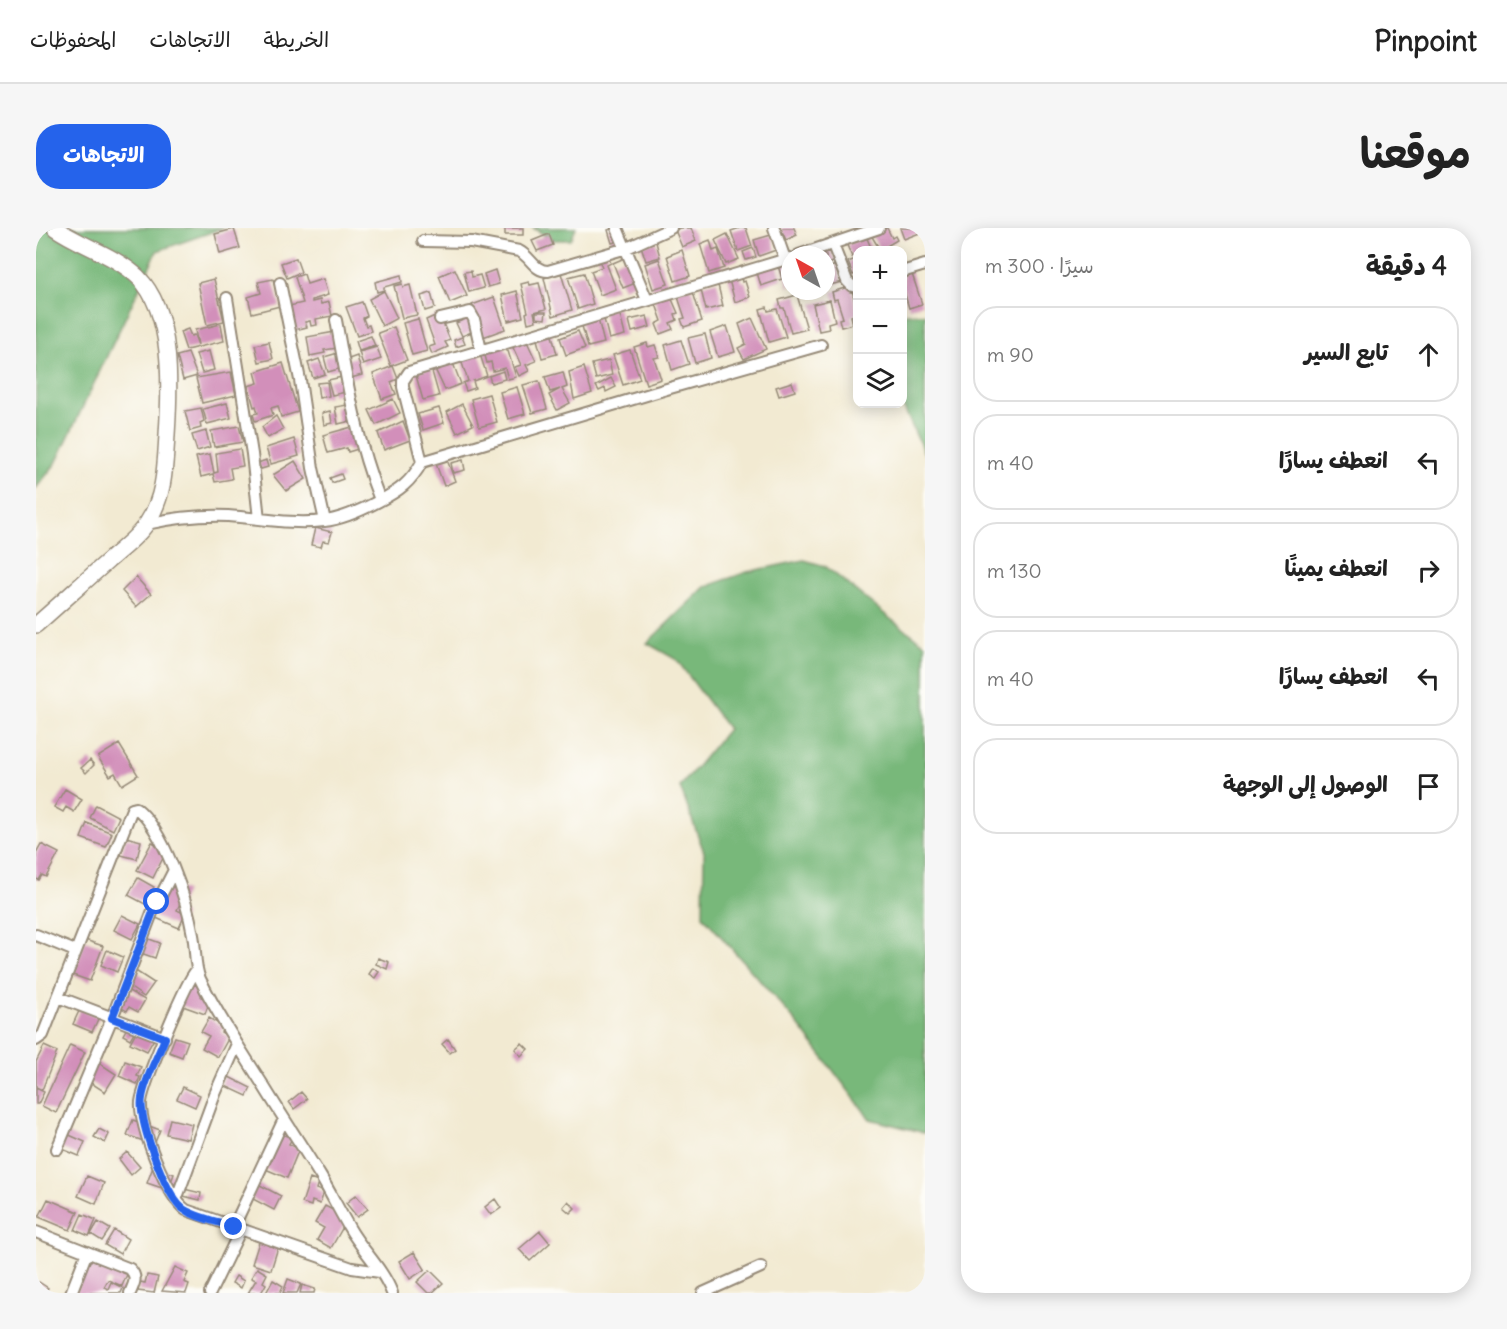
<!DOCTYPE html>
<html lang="ar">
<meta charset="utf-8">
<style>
:root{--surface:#fff;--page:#f6f6f6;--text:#222;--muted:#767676;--line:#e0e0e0;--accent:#2563eb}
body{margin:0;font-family:Delius,"Playpen Sans Arabic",sans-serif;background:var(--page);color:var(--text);direction:rtl}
.controls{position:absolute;right:18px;top:18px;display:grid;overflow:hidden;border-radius:12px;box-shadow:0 3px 15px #0003}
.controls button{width:54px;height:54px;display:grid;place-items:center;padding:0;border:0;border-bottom:2px solid var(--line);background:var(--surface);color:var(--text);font:30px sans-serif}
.compass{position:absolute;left:745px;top:18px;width:54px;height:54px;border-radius:50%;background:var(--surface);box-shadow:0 3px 15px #0003;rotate:320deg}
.stop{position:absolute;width:18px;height:18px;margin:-14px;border:4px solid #2563eb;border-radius:50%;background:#fff}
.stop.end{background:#2563eb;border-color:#fff;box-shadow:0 2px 6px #0008}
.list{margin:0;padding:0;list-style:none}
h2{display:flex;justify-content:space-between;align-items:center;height:78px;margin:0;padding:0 24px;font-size:26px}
h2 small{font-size:20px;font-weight:400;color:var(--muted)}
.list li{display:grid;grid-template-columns:39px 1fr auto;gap:18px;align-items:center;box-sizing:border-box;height:96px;margin:0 12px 12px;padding:0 12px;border:2px solid var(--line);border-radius:24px}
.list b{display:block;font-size:22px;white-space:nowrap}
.list em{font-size:20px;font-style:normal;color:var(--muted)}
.icon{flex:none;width:33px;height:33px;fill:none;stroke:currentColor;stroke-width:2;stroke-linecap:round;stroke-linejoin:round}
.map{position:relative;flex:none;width:889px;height:1065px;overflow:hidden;direction:ltr;border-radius:24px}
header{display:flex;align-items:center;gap:36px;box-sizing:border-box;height:84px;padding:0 30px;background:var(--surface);border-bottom:2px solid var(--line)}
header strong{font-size:28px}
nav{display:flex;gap:33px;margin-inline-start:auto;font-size:21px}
.intro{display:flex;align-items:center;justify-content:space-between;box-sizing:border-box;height:144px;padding:0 36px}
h1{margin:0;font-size:42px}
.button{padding:15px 27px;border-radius:24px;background:var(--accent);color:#fff;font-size:21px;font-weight:700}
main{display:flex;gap:36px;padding:0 36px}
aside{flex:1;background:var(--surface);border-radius:24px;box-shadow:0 3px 15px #0003}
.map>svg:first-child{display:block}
.forest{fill:#78b87a;stroke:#5a714c;stroke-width:1.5}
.building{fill:#d28fba}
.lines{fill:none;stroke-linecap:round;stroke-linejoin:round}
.street-casing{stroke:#968a78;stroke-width:14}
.secondary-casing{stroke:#968a78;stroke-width:18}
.street{stroke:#fff;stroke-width:10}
.secondary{stroke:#fff;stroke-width:15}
.route{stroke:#2563eb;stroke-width:8}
</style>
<header>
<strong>Pinpoint</strong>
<nav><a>الخريطة</a><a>الاتجاهات</a><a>المحفوظات</a></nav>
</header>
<div class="intro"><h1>موقعنا</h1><a class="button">الاتجاهات</a></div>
<main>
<aside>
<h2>4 دقيقة<small>سيرًا · 300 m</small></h2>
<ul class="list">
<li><svg class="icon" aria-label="ahead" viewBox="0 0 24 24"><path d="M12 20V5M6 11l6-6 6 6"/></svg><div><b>تابع السير</b></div><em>90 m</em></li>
<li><svg class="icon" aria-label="left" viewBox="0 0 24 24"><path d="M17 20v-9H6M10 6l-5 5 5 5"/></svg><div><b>انعطف يسارًا</b></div><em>40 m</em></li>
<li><svg class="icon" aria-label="right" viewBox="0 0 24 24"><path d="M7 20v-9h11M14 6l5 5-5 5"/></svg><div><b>انعطف يمينًا</b></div><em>130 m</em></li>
<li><svg class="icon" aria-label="left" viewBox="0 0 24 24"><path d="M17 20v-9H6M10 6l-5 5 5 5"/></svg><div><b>انعطف يسارًا</b></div><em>40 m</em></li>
<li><svg class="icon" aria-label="arrive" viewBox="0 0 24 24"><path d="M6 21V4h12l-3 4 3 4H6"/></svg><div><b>الوصول إلى الوجهة</b></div></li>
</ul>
</aside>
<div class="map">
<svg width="889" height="1065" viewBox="0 0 889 1065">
<rect width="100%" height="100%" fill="#fdfcf7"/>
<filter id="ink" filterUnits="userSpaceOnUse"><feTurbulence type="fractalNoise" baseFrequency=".0167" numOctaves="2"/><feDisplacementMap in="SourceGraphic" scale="12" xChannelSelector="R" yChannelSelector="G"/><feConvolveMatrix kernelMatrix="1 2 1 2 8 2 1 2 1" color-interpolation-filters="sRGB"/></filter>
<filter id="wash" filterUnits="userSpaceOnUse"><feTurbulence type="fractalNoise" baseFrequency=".008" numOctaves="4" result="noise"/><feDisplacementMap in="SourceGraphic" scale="24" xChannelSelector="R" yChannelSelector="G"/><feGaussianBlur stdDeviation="1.35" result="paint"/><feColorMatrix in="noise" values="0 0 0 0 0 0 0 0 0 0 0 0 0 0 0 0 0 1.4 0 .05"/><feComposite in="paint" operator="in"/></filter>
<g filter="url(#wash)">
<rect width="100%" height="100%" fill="#f2ead2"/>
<!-- forest -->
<path class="forest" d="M0,0H187L121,23L20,235L0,260Z
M497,0H540L535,12H517Z
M867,86H889V227L866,176Z
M768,332L789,338L856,392L889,416V905L834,891L761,795L667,688L668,624L644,559L692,501L641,432L611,415L669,359L711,344Z"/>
<g id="blocks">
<!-- building -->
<path class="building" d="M469,0H487V7H469Z
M578,0L583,13L576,15L572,2Z
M644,0H655L660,13L646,19L639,2Z
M704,0H710L716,18L702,23L695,3Z
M747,0H758L761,7L750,12L745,1Z
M848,0H851L856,10L859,8L861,12L844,22L835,7Z
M864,0H889V3L868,11Z
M198,1L204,20L184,26L179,6Z
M513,6L517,17L501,23L496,13Z
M691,6L703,31L690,36L679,12Z
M735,7L740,22L723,28L718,12Z
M830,8L836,22H822V27L816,29L811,17Z
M674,12L677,23L682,21L688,40L673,45L664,16Z
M620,14L624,29L610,33L605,18Z
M791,16L800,32L790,37V27H769Z
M717,20L720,29L710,32L707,24Z
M646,22L654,48L639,53L631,28Z
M569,23L575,35L571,37L580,61L564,67L555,43L566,39L561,27Z
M591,29L602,54L587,60L577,35Z
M754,29V59H753L745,32Z
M260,30L265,44L251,50L245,35Z
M822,30V45L817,47L812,34Z
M623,31L632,56L617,61L609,36Z
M741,34L746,51L725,58L720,41Z
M801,37L806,54L790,58V40Z
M419,41L431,68L414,75L403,48Z
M459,42L463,56L452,59L448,46Z
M435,43L436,49L444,47L448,60L433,64L428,44Z
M875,43L886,76L873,80L867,60V46Z
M525,45L536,82L517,88L508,50Z
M548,45L557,76L542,81L532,49Z
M704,45L706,54L709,53L714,69L699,74L692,48Z
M268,46L271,56L287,51L292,67L276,72V74L284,72L285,76L293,74L296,88L280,91L281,97L275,98L274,93L269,94L271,99L259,102L253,78L267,75L259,49Z
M365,47L366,54L348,59V62L341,64L339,54Z
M178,51L188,93L171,97L162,55Z
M237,51L244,78L216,85L212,69L225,65L222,54Z
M681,53L687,78L670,82L664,58Z
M493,54L494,57L503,55L510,81L498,84L500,93L492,95L490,85L492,84L485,56Z
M366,56L367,59L374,57L381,87L366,90L358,58Z
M655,58L666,93L648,99L645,91L649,90L640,63Z
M815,58L822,86L815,88L817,96L805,99L803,91L807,90L801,71L798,72L796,64Z
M632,62L642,85L639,86L641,92L634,95L637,101L624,106L620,96L626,93L617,68Z
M348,63L361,90L346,98L333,71Z
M481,63L487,89L472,93L466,67Z
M395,65L399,80L389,83L385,68Z
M761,67L771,101L755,105L748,80H745L743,72Z
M458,69L469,101L447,109L436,77Z
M794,72L799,93L792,95L793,101L783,103L777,76Z
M326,74L331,88L327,90L330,98L333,97L335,103L321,108L310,79Z
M582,79L589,107L573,111L566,83Z
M731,79L732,83L741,81L750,109L733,114L724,81Z
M500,84H510L509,91L500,90Z
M403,86L414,112L409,114L412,119L396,126L393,119L399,117L390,92Z
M561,87L568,115L552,119L544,91Z
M611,88L614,99L596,104L593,92Z
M432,90L438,103L426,108L420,95Z
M716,90L730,121L708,131L702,120L710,116L703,96Z
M382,91L391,123L376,127L367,95Z
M185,96L188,113L150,122L144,104L152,101L155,108L158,107L162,117L159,102Z
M691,98L699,124L682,129L674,104Z
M358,99L371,132L355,138L342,105Z
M514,100L521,126L506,130L499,104Z
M542,103L549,120L530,127L524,110Z
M299,104L301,120L288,122L289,125L274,128L271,109Z
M669,106L675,130L659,135L652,110Z
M488,107L500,133L490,137L493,143L483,148L479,139L485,137L474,113Z
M335,108L339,118L323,123L320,113Z
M426,109L429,116L420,119L418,112Z
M645,112L653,136L636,142L629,117Z
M233,114L237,131L223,134L219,117Z
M468,114L470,123H472L480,149L472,151L469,140L457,143L455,134L451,135L447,120Z
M611,115L612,119L619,117L623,129L618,130L625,151L610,156L598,119Z
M341,119L345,131L327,137L323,124Z
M594,122L604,151L587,157L577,127Z
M173,123L178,142L166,145L160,126Z
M443,123L451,148L437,153L439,160L430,163L427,155L432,153L424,129Z
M152,125L161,148L147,152L141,128Z
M302,125L306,140L292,144L288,129Z
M321,128L326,147L315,150L310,132Z
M415,130L425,156L409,162L398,139Z
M283,131L289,146L277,150L272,135Z
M573,132L576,147L560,151L556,136Z
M247,135L262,184L245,189L242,178L235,180L237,187L219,193L217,186L222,185L220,178L218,179L212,158L222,155L219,144Z
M357,138L362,151L355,154L360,166L346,171L337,146Z
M548,139L556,165L538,171L533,144Z
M395,140L403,168L387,172L379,144Z
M467,143L469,151L455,155L453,148Z
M195,144L200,167L166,175L160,150Z
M527,144L531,159L526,161L534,175L521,182L513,167L524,161L514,164L509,149Z
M306,149L310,164L296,167L292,152Z
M575,150L580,159L570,164L569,160L563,163L560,158Z
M503,153L511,181L496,185L487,157Z
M291,154L293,168L283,170L281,155Z
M756,154L759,163L743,168L740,159Z
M481,159L489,186L472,191L464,164Z
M453,166L461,194L443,199L435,171Z
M357,171L364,185L340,197L333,182Z
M191,175L195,190L171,196L167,181Z
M426,176L437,197L421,205L411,184Z
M311,177L315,193L302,196L299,179Z
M165,180L168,193L164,195L165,200L154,203L149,183Z
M403,180L408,195L387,202L382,186Z
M294,183L296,195L288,197L286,185Z
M240,188L247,201L232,210L226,199Z
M367,193L374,212L348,222L342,205Z
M203,198L207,214L178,219L175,203Z
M316,199L322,221L312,224L311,220L292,225L287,207Z
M170,203L174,219L161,223L156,207Z
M258,211L263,228L235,236L230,220Z
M204,221L207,238L194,240L196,251L179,254L177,246L165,249L160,229L174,226L178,245L182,244L180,225Z
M410,229L419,253L408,258L399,233Z
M230,232L232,239L225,241L222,235Z
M427,232L429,242L417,245L415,235Z
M259,233L270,251L250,263L237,247Z
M305,246L307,251L296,255L294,250Z
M279,300L296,304L293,314L287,313L285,319L275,317Z
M100,349L115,366L100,379L86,363Z
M83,516L102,547L86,557L79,545L74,548L62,529Z
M54,532L58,537L50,545L45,540Z
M29,561L46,571L38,584L30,579L27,584L18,579Z
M60,577L83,589L77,602L54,590Z
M51,595L76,605L70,619L45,610Z
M90,609L105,613L101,631L85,627Z
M116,614L131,622L117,650L101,642Z
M5,616L23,625L10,649L6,647L3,652L0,651V625Z
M102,650L118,659L109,676L92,667Z
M132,656L150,663L141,682L149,686L143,700L118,689Z
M86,687L104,696L96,711L78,702Z
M108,709L124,715L119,730L102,724Z
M49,712L67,718L54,753L37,747Z
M71,722L87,729L81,744L65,737Z
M342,730L353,734L351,741L340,736Z
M95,740L118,755L108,769L86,754Z
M337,740L343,744L339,750L333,746Z
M155,748L164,752L162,758L168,761L165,769L174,772L169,786L144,777Z
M91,762L109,772L102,784L93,779L91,783L82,778Z
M44,781L63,789L56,804L37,796Z
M173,790L188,799L185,804L193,809L182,829L166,820L173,808L165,804Z
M92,798L99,802L94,811L87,807Z
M102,800L119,809L111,823L94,815Z
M139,809L152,813L146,829L133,824Z
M412,811L419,821L414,825L406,816Z
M486,815L492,821L485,828L479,821Z
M34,817L49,824L20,885L6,878Z
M8,818L21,824L6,862L0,859V834Z
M57,831L80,846L69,864L46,849Z
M89,833L105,839L101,848L104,849L101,856L83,848Z
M189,847L215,860L211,868L185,856Z
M147,859L164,867L159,879L141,871Z
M0,860L8,864L2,876H0Z
M265,864L271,871L258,881L253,874Z
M134,891L156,896L152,911L130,906Z
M97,892L124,902L118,917L91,907Z
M63,901L73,906L69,915L58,909Z
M243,905L256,910L253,916L263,921L251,950L227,940Z
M31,906L49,914L43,928L24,920Z
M91,924L104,939L95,947L83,931Z
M117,939L138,946L132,962L111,955Z
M51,948L68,955L60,976L42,968Z
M274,951L282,954L280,961L288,964L284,976L276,973L275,978L266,975Z
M222,956L245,968L238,982L215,970Z
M148,961L165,965L164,972L147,968Z
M320,967L332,981L321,989L310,975Z
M12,971L42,984L34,1002L3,989Z
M459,971L465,980L455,987L449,979Z
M532,973L539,980L534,985L527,979Z
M289,978L312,990L295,1020L281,1012L288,1000L279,995Z
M46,986L60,992L53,1008L39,1002Z
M62,994L74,1001L66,1013L55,1006Z
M78,1002L92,1011L84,1026L69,1017Z
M504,1003L514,1015L494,1033L483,1021Z
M225,1008L244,1013L235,1042L216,1036Z
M378,1024L389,1041L374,1051L363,1033Z
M53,1029L92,1044L86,1058L72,1052L68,1059L72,1061L75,1054L87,1060L85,1065H40Z
M139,1039L152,1045L148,1054L153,1056L150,1065L126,1063Z
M221,1040L231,1046L227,1054L230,1056L225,1065H212L220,1052L215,1050Z
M394,1042L407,1055L396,1065H392L381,1054Z
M111,1047L122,1049L118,1065L102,1063L104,1054L109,1055Z
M200,1048L208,1053L205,1060L196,1055Z
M252,1051L265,1056L261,1065H247Z
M237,1052L247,1058L244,1065H230Z
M3,1054L12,1060L8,1065H0V1058Z
M266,1057L279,1061L278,1065H264Z"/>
</g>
</g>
<g filter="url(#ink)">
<use href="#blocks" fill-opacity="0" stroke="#968a78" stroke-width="1.5"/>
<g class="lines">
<defs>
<path id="street" d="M581,0L611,72
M738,0L749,31
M387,13L435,14L483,23C495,29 498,43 512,43L591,20L635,0
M797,17L811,53L816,58H822
M763,27L843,0
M754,30L373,144L367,153V159L386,234L634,160L785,117
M866,44L889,37
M244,55L264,152L277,240L289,293
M191,70L216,226L223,291
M404,91L434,84L438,91L445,122
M300,92C311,154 321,214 344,272
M110,296C137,290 164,287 192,288C223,290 256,297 288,293C307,291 326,282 343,273C363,263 375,254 386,234
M0,707L39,723
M160,743C149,755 107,857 105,874C103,898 131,969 150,982L316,1040L344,1044
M22,769L129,810
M0,812L7,807L96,581L100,580C128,602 151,672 157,707C160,721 158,738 164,751C182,788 205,822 227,857C246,888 266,918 285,949C295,966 304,984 314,1001C326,1022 347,1041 356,1065
M21,921L76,790L116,685L138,642
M140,972L179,866L201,816
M198,998L248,891
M0,1004L94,1041C102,1049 98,1056 94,1065
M35,1065L51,1024
M174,1065L205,1001
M667,1065L725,1039"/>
<path id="secondary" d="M0,397C24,376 48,354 72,333C85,321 101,310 111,295C129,268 129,238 131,207C134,160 138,85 102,49C79,27 45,18 19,0"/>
</defs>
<!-- street casing -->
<use href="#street" class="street-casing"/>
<!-- secondary casing -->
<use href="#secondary" class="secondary-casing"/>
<!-- street -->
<use href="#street" class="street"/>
<!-- secondary -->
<use href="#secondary" class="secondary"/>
</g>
</g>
<g class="lines" filter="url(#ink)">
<!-- route -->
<path class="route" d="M121,674L76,790L129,810C122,829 109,850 106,870C102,892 129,966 146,980C157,989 184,994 198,999"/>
</g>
</svg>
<div class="controls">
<button>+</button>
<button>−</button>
<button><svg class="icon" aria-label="layers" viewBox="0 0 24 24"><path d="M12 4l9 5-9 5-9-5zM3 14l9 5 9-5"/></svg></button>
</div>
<svg class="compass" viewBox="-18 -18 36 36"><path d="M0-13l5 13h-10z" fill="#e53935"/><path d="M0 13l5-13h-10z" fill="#767676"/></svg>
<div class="stop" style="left:121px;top:674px"></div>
<div class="stop end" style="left:198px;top:999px"></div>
</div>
</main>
